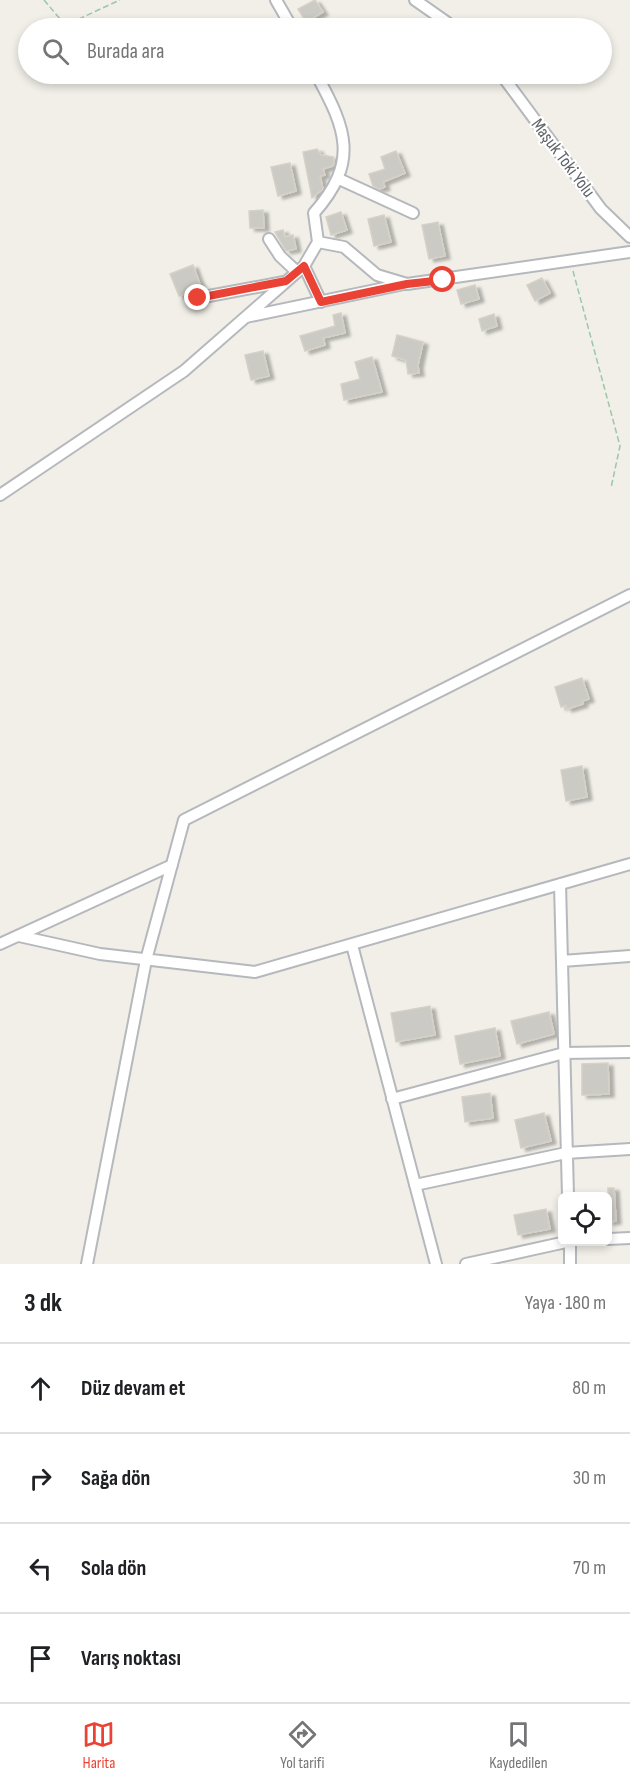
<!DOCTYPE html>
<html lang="tr">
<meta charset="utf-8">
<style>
:root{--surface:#fff;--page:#f2f2f2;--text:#202124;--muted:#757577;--line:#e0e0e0;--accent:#ea4335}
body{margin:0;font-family:"Sofia Sans Condensed",sans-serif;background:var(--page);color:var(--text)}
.controls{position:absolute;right:18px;bottom:18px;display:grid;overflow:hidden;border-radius:9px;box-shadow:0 3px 9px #0003}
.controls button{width:54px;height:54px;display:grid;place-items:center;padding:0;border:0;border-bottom:2px solid var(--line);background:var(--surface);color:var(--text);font:30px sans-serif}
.stop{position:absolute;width:18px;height:18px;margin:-14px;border:4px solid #ea4335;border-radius:50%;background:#fff}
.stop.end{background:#ea4335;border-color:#fff;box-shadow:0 2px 6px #0008}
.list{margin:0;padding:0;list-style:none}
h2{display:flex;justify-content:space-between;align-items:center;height:78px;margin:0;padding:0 24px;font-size:26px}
h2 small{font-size:20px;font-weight:400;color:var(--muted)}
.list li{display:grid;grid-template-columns:39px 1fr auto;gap:18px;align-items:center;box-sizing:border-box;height:90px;padding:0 24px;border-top:2px solid var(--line)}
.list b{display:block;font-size:22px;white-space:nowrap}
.list em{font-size:20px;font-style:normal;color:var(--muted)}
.icon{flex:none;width:33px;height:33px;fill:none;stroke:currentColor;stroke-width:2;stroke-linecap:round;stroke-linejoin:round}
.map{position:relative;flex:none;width:630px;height:1264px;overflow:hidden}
.search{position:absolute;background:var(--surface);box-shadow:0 3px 9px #0003;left:18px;right:18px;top:18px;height:66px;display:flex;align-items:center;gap:15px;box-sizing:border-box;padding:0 21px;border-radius:33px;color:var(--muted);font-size:22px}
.sheet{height:438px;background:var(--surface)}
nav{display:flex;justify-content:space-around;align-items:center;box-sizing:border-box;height:84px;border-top:2px solid var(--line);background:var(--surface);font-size:16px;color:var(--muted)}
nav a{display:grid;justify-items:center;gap:3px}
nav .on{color:var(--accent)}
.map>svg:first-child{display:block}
.building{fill:#cccac5;stroke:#d6d1c6;stroke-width:1.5;filter:url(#shadow)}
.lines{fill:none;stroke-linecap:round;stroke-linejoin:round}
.minor-casing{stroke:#b5b8bc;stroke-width:14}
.path{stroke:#9cc7a9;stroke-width:1.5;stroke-dasharray:6 3;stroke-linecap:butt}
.minor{stroke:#fff;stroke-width:10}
.route{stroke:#ea4335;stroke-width:8}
.labels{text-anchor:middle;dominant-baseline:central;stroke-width:4.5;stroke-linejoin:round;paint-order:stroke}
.street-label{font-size:18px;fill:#5f6368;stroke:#fff}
</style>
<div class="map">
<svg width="630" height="1264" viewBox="0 0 630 1264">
<defs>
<filter id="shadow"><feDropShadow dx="5" dy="3" stdDeviation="1.5" flood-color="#0004"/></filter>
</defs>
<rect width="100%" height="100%" fill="#f1efe8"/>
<!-- building -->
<path class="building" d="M315,0L323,12L306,22L298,9Z
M317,149L321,155L333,157L334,163L333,166L323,169L325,175L320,176L323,189L312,198L303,152Z
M396,151L405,173L383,182L385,187L379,189L373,186L369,174L385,169L381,157Z
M290,163L296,191L278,196L271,167Z
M263,210L264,228H250L249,211Z
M341,212L347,230L331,235L326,217Z
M384,215L391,242L374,246L368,219Z
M438,222L445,256L429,259L422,225Z
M283,230L285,237L293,235L296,249L286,251L275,232Z
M193,265L201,287L179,296L170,274Z
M542,278L550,293L535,301L527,285Z
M475,285L479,299L461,304L457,290Z
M341,313L345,333L323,338L325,345L305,351L300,336L335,326L333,315Z
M494,314L497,326L482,331L479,319Z
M397,335L423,342L418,365L419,373L408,374L406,360L392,356Z
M263,351L269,376L251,380L245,355Z
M372,357L382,392L344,400L341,384L360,379L355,362Z
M582,678L589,699L582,701L583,704L567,709L566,705L561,707L555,687Z
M582,766L587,797L566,801L561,770Z
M430,1006L435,1035L396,1042L391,1013Z
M549,1012L554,1034L517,1044L511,1021Z
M495,1028L500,1056L460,1064L455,1036Z
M608,1063L609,1094L582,1095V1064Z
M490,1093L493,1118L465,1122L462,1097Z
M544,1113L551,1141L521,1148L515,1120Z
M608,1188H614L616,1221L608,1222Z
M546,1209L550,1229L518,1235L514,1215Z"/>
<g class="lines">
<defs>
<path id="minor" d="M276,0L292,28
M415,0L455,28
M501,74L601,209L630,237
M339,179L413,213
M269,239L280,256L297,272
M318,242L344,247L377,275L407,284L630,252
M304,266L321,302
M198,298L284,282
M246,317L404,284
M0,495L184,371L304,266L318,242L314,213C359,162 347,130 316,74
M560,884L568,1196
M19,936L100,954L255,972L630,864
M0,944L172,865
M352,945L436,1264
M562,961L630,956
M392,1099L564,1053L630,1052
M415,1185L566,1153L630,1149
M608,1239L630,1238
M570,1242V1264
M87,1264L146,960L184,820L630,595
M466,1264L566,1242"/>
</defs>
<!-- minor casing -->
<use href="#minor" class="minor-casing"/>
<!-- path -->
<path class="path" d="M44,0L60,19L70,23L120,0
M573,271L620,446L611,488"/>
<!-- minor -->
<use href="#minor" class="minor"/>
</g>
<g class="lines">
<!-- route -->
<path class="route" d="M198,298L286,281L304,266L321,302L407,284L443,280"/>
</g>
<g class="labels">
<!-- street labels -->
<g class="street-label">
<text transform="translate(563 158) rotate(53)">Maşuk Toki Yolu</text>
</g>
</g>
</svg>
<div class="controls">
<button><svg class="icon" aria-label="locate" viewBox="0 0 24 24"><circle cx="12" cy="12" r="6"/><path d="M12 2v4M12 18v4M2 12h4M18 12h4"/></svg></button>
</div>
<div class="stop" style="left:443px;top:280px"></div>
<div class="stop end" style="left:198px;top:298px"></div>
<div class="search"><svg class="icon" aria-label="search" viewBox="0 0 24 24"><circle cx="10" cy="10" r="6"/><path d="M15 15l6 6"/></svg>Burada ara</div>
</div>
<section class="sheet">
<h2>3 dk<small>Yaya · 180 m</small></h2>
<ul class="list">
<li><svg class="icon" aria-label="ahead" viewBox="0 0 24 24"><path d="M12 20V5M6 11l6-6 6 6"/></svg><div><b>Düz devam et</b></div><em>80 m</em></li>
<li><svg class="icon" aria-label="right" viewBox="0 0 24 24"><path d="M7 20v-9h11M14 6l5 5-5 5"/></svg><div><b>Sağa dön</b></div><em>30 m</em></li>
<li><svg class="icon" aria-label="left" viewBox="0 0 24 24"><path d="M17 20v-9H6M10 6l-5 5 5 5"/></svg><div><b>Sola dön</b></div><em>70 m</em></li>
<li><svg class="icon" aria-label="arrive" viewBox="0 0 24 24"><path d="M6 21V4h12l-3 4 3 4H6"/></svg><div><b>Varış noktası</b></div></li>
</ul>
</section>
<nav>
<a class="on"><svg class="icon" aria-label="map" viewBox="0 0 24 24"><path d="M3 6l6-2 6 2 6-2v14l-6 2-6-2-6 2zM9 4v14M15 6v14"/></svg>Harita</a>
<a><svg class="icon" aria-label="directions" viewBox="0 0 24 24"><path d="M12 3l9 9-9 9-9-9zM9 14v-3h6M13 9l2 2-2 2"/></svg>Yol tarifi</a>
<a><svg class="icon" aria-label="saved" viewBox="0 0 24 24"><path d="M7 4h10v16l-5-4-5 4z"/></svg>Kaydedilen</a>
</nav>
